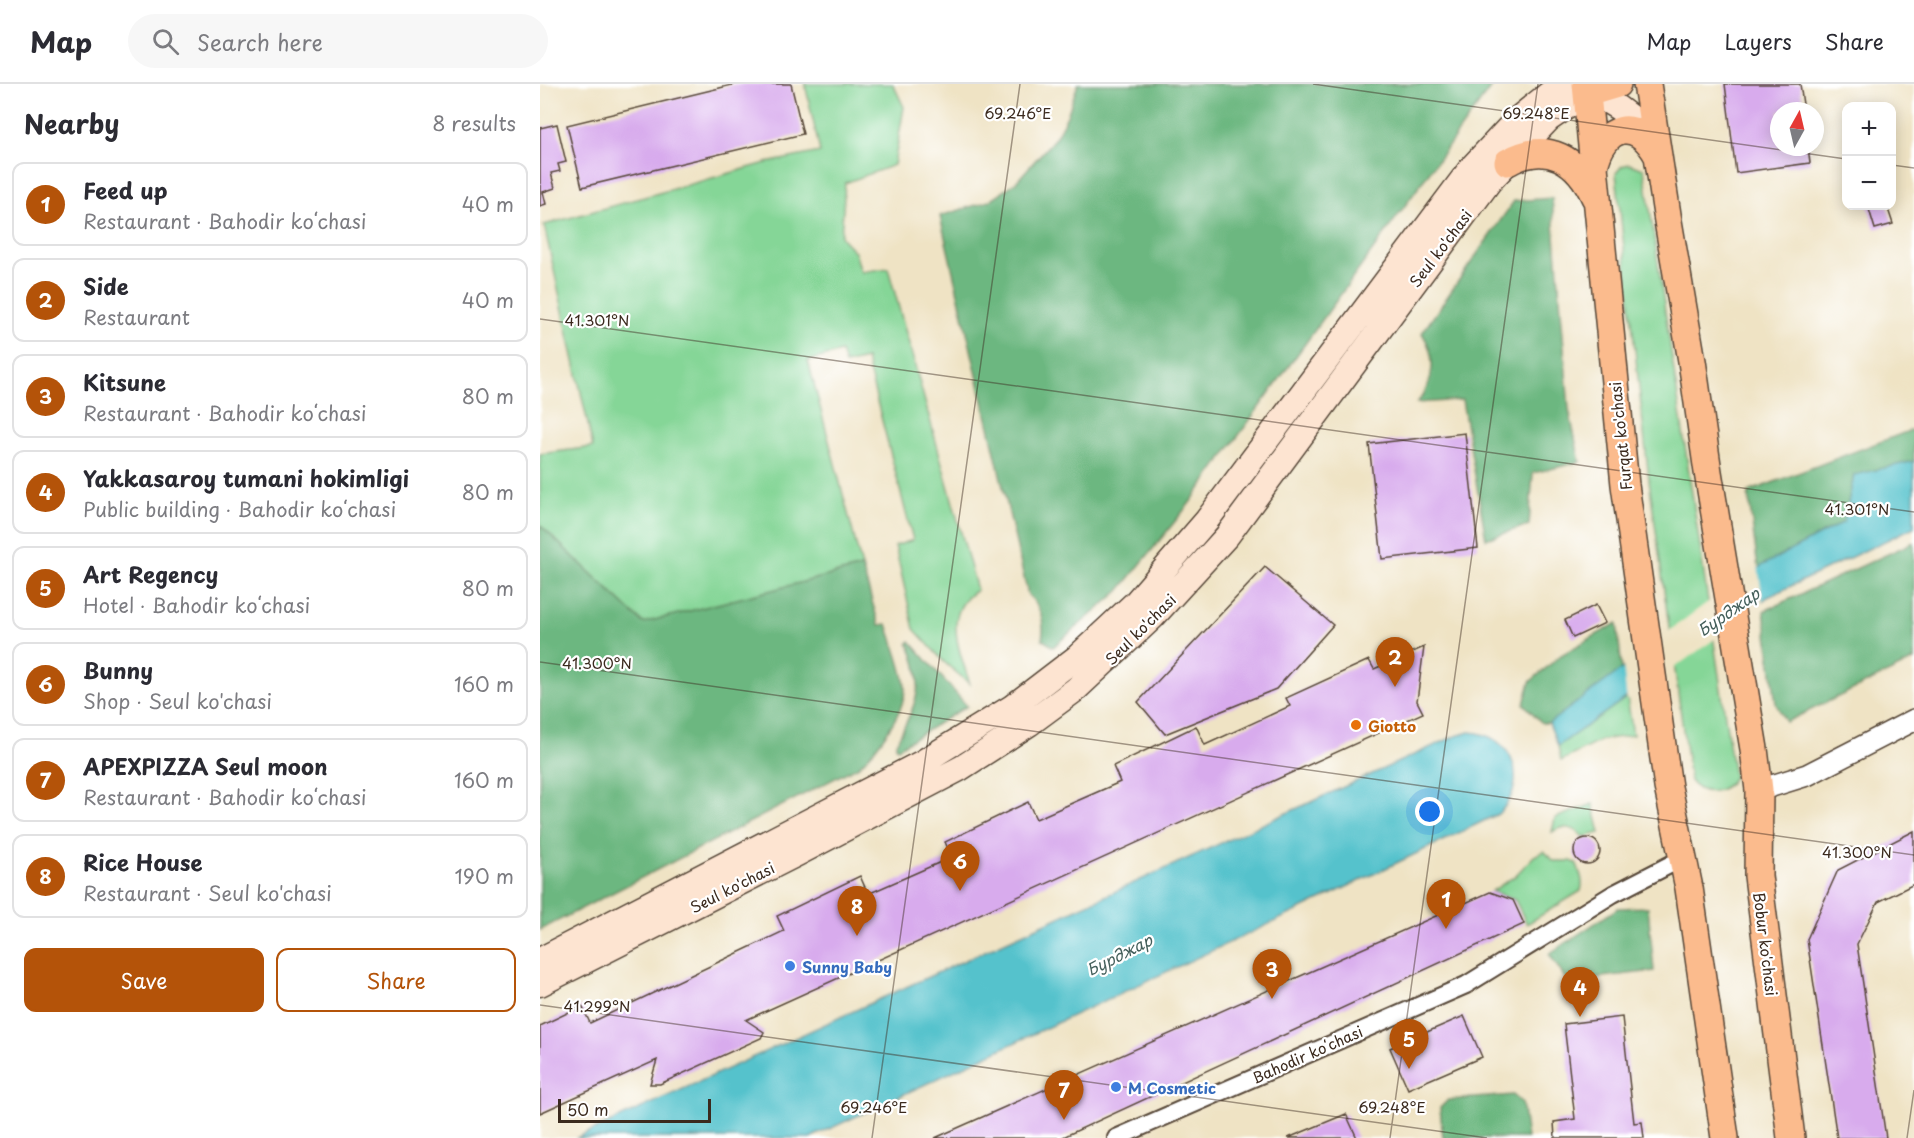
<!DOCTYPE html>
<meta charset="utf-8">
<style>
:root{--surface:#fff;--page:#f7f7f7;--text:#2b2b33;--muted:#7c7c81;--line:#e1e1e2;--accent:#b45309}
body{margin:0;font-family:"Playpen Sans",sans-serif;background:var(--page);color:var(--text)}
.controls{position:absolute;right:18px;top:18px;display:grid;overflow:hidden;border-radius:12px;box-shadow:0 3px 15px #0003}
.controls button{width:54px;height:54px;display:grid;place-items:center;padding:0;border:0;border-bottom:2px solid var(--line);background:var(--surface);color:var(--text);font:30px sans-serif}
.compass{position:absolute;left:1230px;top:18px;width:54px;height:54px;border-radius:50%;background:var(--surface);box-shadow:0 3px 15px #0003;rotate:8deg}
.scale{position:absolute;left:18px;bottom:15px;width:153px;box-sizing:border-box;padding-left:6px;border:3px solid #3b2a1e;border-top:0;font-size:16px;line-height:21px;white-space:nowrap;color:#3b2a1e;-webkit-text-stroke:4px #fff;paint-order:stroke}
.you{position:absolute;left:890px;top:728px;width:21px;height:21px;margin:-15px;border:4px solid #fff;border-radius:50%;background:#1a73e8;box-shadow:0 0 0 9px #1a73e833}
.badge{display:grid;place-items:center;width:39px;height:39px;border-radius:50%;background:var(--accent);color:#fff;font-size:20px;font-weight:700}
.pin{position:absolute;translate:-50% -50px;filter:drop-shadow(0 2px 3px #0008)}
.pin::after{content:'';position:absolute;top:32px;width:21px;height:18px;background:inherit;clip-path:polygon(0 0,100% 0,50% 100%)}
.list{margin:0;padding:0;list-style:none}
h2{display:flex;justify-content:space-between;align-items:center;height:78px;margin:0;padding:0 24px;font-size:26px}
h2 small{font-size:20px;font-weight:400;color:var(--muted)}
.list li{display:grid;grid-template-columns:39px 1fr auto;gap:18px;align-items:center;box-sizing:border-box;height:84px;margin:0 12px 12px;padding:0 12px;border:2px solid var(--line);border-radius:12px}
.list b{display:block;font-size:22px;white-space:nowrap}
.list p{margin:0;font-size:20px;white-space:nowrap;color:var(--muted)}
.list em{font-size:20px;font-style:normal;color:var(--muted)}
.actions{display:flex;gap:12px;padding:18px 24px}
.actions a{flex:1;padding:14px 0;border:2px solid var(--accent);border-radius:12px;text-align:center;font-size:21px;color:var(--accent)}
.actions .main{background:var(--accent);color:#fff}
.icon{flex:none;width:33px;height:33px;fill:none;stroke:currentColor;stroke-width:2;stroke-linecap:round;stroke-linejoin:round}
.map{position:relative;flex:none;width:1374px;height:1054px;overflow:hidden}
header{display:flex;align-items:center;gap:36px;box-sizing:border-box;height:84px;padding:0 30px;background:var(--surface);border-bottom:2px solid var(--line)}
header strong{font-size:28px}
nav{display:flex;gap:33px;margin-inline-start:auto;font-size:21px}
.search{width:420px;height:54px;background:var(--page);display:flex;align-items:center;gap:15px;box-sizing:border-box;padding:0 21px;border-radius:33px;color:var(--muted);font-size:22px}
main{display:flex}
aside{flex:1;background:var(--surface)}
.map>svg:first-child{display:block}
.green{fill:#85d697;stroke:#60805a;stroke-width:1.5}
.forest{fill:#6cb780;stroke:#54704f;stroke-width:1.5}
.water{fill:#55c2cc;stroke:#487675;stroke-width:1.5}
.pier{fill:#efe3c4}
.building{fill:#d8abed}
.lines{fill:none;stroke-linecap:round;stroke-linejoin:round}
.minor-casing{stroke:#564637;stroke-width:20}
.tertiary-casing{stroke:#564637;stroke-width:24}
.secondary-casing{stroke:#564637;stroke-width:27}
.primary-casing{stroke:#564637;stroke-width:30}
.minor{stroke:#fff;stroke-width:16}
.tertiary{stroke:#fff;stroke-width:21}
.secondary{stroke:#fde4d1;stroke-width:24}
.primary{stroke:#fbbb8d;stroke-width:27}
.ticks{fill:none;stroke:#3b2a1e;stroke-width:1.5;stroke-opacity:0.45}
.food-dot{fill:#e8710a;stroke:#fff;stroke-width:2}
.shop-dot{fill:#3f7fe0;stroke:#fff;stroke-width:2}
.labels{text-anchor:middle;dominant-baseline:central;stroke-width:4.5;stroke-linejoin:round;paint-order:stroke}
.street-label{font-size:15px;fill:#3b2a1e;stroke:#fff}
.food-label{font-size:15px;font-weight:bold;fill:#c56008;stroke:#fff;text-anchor:start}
.shop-label{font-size:15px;font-weight:bold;fill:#366cbe;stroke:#fff;text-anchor:start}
.water-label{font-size:16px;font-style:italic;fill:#445f5b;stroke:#fff}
.ticks-label{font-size:15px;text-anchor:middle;fill:#3b2a1e;stroke:#fff;stroke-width:4.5;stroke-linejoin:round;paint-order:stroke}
</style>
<header>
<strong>Map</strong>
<div class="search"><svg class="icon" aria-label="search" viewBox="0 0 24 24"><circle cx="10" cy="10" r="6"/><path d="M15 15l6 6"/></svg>Search here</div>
<nav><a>Map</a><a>Layers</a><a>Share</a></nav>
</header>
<main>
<aside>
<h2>Nearby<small>8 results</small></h2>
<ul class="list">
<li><span class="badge">1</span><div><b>Feed up</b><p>Restaurant · Bahodir koʻchasi</p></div><em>40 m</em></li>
<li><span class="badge">2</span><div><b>Side</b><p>Restaurant</p></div><em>40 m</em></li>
<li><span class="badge">3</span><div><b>Kitsune</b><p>Restaurant · Bahodir koʻchasi</p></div><em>80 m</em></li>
<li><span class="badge">4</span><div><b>Yakkasaroy tumani hokimligi</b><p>Public building · Bahodir koʻchasi</p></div><em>80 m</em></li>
<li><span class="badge">5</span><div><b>Art Regency</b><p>Hotel · Bahodir koʻchasi</p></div><em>80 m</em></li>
<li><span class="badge">6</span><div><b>Bunny</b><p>Shop · Seul ko'chasi</p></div><em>160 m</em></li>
<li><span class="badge">7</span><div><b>APEXPIZZA Seul moon</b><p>Restaurant · Bahodir koʻchasi</p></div><em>160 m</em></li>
<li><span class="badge">8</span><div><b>Rice House</b><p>Restaurant · Seul ko'chasi</p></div><em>190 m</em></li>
</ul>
<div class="actions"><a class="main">Save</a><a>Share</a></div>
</aside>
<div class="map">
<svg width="1374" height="1054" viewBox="0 0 1374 1054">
<rect width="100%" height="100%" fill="#fff"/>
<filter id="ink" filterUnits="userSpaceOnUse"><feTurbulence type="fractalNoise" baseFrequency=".0167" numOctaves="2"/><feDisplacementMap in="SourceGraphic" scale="12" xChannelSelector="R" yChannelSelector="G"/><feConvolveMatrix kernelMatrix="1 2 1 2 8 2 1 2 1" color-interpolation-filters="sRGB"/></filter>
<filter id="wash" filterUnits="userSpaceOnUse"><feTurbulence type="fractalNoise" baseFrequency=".008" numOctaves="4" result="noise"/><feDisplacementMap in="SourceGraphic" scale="24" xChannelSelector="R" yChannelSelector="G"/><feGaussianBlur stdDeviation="1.35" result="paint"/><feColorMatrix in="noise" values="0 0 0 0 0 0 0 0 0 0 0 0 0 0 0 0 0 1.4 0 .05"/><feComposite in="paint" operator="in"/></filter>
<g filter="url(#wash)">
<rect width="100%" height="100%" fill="#efe3c4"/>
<!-- green -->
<path class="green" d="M265,0H353L364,23L354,81L305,99L301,153L315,168L321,188L348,184L437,506C401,528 420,568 430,600L404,578L374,545L355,462L373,456L326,275L305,280L301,268L268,277L322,483L103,539L0,441V370L53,363L4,141L226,79L280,68Z
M1089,80L1104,85L1194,693C1184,710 1162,713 1150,697L1109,396L1076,89L1082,82Z
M1087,613L1093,651L1062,656L1021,677L1018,662Z
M1053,720L1060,749L1043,753C1035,743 1023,741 1012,748L1015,734Z
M1004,767L1014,777H1031L1036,779C1040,789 1044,796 1041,807L987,840L975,816L952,807L975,792L994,772Z"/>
<!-- forest -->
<path class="forest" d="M538,0H958L951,3L649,420L579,507L513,563L502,555C505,539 501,522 488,511L400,132L449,117L476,98L515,54L527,32Z
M1012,114L1029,326L1040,378L993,389L989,441L946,455L922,316L877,319C895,298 897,272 882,249L974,117Z
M1374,345V377L1314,391L1304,438L1218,484L1208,408Z
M0,441L103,539L322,483L339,541L347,540C353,559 363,582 365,603C366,627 336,666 319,682L0,846Z
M1374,458V576L1246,638L1236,620L1224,527Z
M1077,539L1082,586L1009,639H1002L984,620L990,598L1021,571Z
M370,557L427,622L358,664L356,663V659C375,621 388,601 368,559Z
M1108,823L1114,887L1027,897L1009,870L1078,824Z
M973,1011L982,1019L987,1054H903L900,1024L908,1016Z"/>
<!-- water -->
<path class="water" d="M1374,377V443L1228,513L1018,662L1009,639L1221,482L1304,438L1314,391Z
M929,648C974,650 991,700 958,730L757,827L270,1054H36L913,653Z"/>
<!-- pier -->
<path class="pier" d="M1218,481L1223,521L1087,617L1083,581Z"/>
<g id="blocks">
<!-- building -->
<path class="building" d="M196,0H251L263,50L42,103L27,41Z
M1185,0H1260L1264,27H1239V63H1268L1270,79L1196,89Z
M17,40L26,78L18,80L20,87L11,89L15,104L3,108L6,120L0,122V44Z
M1328,122H1347L1353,140L1335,145Z
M925,349L938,464L842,475L829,360Z
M725,483L793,541L736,605L625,650L598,618Z
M1056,521L1065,539L1033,554L1025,536Z
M884,563L877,617L883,629L206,936L224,948L221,954L120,1000H110L117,976L0,1029V942L42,922L50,939L244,847L237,832L320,792L328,810L412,773L405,758L488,718L496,735L580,698L573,682L656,642L665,661L750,622L746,614L829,576L834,585Z
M1374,747V800L1338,818L1317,860L1346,1054H1297L1267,855L1298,786Z
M1034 767a13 13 0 1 1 26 0a13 13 0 1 1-26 0Z
M950,808L973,816L984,840L521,1054H395Z
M924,932L942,973L868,1005L850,964Z
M1082,933L1094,1039L1102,1038L1104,1054H1015L1014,1038L1035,1035L1024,940Z
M806,1030L817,1054H748Z"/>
</g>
</g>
<g filter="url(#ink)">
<use href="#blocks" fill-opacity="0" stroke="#564637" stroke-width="1.5"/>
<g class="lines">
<defs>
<path id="minor" d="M576,1054L926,901L1073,810L1143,774"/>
<path id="tertiary" d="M1219,706L1267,691L1374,636"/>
<path id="secondary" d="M1036,8C1065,9 1095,34 1111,56
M0,876L381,679L472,623L536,574L595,519L667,436L931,84L976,36L1021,0
M0,900L257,770L421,684L489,640L535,606L613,533L687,452L949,98L1009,35L1047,9"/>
<path id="primary" d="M1046,0L1085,401L1128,703L1149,804L1185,1054
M1107,0L1128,137L1152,277L1168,388L1214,665L1219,706L1218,792L1251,1054
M1047,9L1077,0
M968,78C1007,56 1038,75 1055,113
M1054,83C1063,41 1096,31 1118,72"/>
</defs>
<!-- minor casing -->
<use href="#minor" class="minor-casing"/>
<!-- tertiary casing -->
<use href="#tertiary" class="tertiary-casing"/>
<!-- secondary casing -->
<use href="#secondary" class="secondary-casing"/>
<!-- primary casing -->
<use href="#primary" class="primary-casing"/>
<!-- minor -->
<use href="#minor" class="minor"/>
<!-- tertiary -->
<use href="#tertiary" class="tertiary"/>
<!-- secondary -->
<use href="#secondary" class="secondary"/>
<!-- primary -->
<use href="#primary" class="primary"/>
</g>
</g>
<!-- ticks -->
<path class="ticks" d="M773,0L1306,75M1352,81L1374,84M0,235L1374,428M0,578L1374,771M0,921L947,1054M332,1054L480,0M850,1054L998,0M1367,1054L1374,1006"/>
<!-- markers -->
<circle class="food-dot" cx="816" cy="641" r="6"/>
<g class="shop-dot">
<circle cx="250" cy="882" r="6"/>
<circle cx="576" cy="1003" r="6"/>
</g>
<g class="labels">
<!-- street labels -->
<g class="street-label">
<text transform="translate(900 164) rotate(-53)">Seul ko'chasi</text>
<text transform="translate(1080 352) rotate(-96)">Furqat ko'chasi</text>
<text transform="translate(600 545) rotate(-45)">Seul ko'chasi</text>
<text transform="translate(192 803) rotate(-27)">Seul ko'chasi</text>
<text transform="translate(1226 860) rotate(83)">Bobur ko'chasi</text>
<text transform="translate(767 970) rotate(-24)">Bahodir koʻchasi</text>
</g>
<!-- food labels -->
<g class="food-label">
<text x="828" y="641">Giotto</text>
</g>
<!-- shop labels -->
<g class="shop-label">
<text x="262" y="882">Sunny Baby</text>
<text x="588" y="1003">M Cosmetic</text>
</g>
<!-- water labels -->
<g class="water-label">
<text transform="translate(1188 527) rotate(-35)">Бурджар</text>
<text transform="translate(579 870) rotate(-27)">Бурджар</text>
</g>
</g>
<g class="ticks-label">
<text x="478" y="35">69.246°E</text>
<text x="996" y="35">69.248°E</text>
<text x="57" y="242">41.301°N</text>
<text x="1317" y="431">41.301°N</text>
<text x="57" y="585">41.300°N</text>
<text x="1317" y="774">41.300°N</text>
<text x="57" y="928">41.299°N</text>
<text x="334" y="1029">69.246°E</text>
<text x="852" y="1029">69.248°E</text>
</g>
</svg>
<div class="controls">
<button>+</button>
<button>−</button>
</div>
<svg class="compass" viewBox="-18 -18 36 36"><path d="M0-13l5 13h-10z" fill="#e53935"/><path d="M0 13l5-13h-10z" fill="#7c7c81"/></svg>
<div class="scale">50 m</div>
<div class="you"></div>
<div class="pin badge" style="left:906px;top:845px">1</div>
<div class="pin badge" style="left:855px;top:603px">2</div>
<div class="pin badge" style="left:732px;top:915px">3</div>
<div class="pin badge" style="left:1040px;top:933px">4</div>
<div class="pin badge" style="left:869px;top:985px">5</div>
<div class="pin badge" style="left:420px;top:807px">6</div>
<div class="pin badge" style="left:524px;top:1036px">7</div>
<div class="pin badge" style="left:317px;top:852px">8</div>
</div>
</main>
